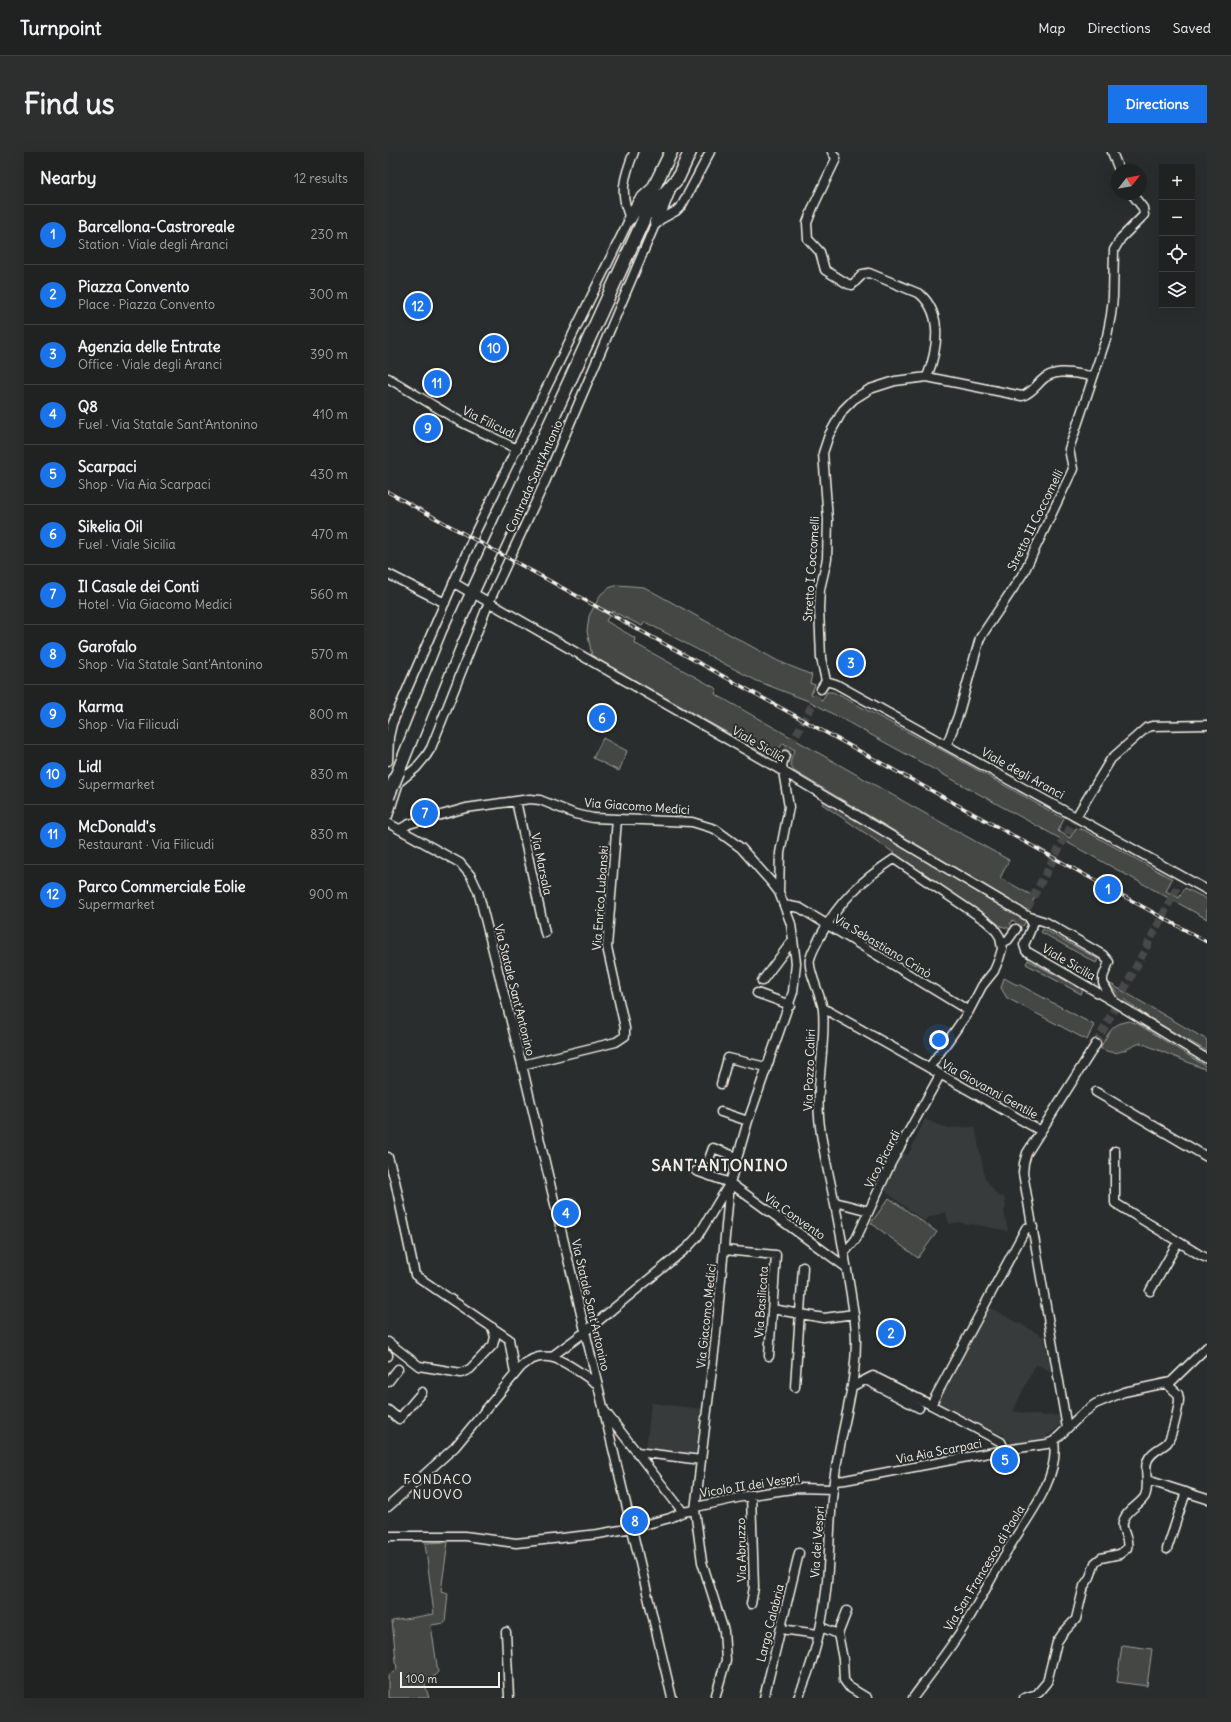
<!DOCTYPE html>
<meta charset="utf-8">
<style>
:root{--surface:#202222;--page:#2d2f2f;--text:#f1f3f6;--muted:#a2a4a5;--line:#3d3f40;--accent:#1a73e8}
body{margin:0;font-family:Delius,sans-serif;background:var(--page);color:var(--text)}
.controls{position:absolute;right:12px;top:12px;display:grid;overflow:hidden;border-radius:0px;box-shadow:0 4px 16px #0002}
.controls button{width:36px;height:36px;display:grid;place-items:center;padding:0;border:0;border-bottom:1px solid var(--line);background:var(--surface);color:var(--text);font:20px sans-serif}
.compass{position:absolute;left:723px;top:12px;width:36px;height:36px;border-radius:50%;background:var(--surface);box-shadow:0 4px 16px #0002;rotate:59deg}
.scale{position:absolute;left:12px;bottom:10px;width:100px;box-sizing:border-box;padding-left:4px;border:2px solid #f4f1e8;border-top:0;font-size:11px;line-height:14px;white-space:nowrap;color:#f4f1e8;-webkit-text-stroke:3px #2a2d2e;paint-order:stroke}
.you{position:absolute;left:551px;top:888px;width:14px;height:14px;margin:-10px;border:3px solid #fff;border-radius:50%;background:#1a73e8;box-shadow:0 0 0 6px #1a73e833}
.badge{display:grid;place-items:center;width:26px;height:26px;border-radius:50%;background:var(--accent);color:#fff;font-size:13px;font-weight:700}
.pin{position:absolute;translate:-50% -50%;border:2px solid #fff;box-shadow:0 1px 4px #0006}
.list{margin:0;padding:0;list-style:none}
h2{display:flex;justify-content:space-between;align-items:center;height:52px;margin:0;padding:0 16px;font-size:17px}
h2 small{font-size:13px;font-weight:400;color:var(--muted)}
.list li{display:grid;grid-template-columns:26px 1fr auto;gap:12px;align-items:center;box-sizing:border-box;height:60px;padding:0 16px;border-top:1px solid var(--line)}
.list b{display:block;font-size:15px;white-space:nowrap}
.list p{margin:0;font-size:13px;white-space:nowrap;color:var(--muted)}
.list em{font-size:13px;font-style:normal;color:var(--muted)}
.icon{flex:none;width:22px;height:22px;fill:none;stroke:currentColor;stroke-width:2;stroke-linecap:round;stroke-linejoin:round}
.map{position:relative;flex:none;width:819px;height:1546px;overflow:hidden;border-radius:0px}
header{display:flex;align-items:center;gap:24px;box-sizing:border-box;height:56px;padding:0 20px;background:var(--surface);border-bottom:1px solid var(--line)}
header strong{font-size:19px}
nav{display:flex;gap:22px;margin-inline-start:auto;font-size:14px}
.intro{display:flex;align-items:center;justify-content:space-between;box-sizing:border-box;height:96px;padding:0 24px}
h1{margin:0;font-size:28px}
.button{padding:10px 18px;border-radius:0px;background:var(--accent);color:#fff;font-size:14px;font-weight:700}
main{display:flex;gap:24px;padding:0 24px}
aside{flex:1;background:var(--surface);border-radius:0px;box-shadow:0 4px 16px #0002}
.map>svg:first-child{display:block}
.built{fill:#373a3a}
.green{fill:#444645;stroke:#9c9c96}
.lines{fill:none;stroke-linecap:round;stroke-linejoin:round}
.minor-tunnel{stroke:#484a4a;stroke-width:8;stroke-dasharray:8 4;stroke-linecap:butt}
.minor-casing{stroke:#f4f1e8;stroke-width:11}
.highway-casing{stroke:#f4f1e8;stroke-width:15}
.minor{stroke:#2a2d2e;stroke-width:8}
.highway{stroke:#2a2d2e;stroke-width:12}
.rail-casing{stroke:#f4f1e8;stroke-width:3.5}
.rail{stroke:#2a2d2e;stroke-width:2;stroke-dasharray:6;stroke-linecap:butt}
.highway-bridge-casing{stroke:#f4f1e8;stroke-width:15;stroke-linecap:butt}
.highway-bridge{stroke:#2a2d2e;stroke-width:12}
.labels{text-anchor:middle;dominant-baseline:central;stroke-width:4;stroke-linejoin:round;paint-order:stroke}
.street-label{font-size:12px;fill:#f4f1e8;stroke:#2a2d2e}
.neighbourhood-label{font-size:13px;letter-spacing:1px;fill:#f4f1e8;stroke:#2a2d2e}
.district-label{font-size:16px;font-weight:bold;letter-spacing:1px;fill:#f4f1e8;stroke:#2a2d2e}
</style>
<header>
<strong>Turnpoint</strong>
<nav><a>Map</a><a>Directions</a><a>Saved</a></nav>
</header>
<div class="intro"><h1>Find us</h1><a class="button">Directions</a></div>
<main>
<aside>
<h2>Nearby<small>12 results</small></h2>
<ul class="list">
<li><span class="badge">1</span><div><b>Barcellona-Castroreale</b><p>Station · Viale degli Aranci</p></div><em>230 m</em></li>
<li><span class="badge">2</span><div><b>Piazza Convento</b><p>Place · Piazza Convento</p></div><em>300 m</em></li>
<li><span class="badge">3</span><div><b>Agenzia delle Entrate</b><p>Office · Viale degli Aranci</p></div><em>390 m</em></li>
<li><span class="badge">4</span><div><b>Q8</b><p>Fuel · Via Statale Sant'Antonino</p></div><em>410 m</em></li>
<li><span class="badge">5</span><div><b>Scarpaci</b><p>Shop · Via Aia Scarpaci</p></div><em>430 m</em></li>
<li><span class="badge">6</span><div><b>Sikelia Oil</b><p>Fuel · Viale Sicilia</p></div><em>470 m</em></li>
<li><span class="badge">7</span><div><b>Il Casale dei Conti</b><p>Hotel · Via Giacomo Medici</p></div><em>560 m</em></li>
<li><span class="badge">8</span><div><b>Garofalo</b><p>Shop · Via Statale Sant'Antonino</p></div><em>570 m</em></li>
<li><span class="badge">9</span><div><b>Karma</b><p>Shop · Via Filicudi</p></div><em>800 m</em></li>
<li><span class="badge">10</span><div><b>Lidl</b><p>Supermarket</p></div><em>830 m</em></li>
<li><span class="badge">11</span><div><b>McDonald's</b><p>Restaurant · Via Filicudi</p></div><em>830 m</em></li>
<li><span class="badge">12</span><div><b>Parco Commerciale Eolie</b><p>Supermarket</p></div><em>900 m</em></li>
</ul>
</aside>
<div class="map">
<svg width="819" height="1546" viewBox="0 0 819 1546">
<rect width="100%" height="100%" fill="#2a2d2e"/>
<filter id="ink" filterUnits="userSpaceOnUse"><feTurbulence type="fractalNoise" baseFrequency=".025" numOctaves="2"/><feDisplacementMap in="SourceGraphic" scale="8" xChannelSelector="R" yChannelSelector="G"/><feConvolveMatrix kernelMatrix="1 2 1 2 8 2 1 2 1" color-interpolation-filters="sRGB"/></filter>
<g filter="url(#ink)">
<!-- built -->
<path class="built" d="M537,967L557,976L587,975L597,1026L610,1044L616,1045L618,1055L616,1060L620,1079L583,1072L580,1073L571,1070L561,1072L558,1060L539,1066L536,1069L494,1037L513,1000L520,1003Z
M188,1044L192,1063L186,1064L188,1070L185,1071L186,1073L177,1076L170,1048Z
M601,1155L656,1185L663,1220L648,1212L625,1259L653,1264L670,1263L673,1273L657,1286L628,1292L615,1286L616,1283L613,1281L612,1283L550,1252Z
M263,1251L314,1257L307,1303L258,1298Z"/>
<!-- green -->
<path class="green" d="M230,433L256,435L390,509L424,523L422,531L427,533L423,542L434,548L439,540H445L561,602L676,667L670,679L682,686L688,676L696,678L784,727L778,739L791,746L797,736L819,747V767L423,550L369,529L257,470L254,474L224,459L218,469L247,486L246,491L329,537L327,542L522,653L621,708L612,726L647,745L640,759L406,619C400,611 403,606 407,598L395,591C391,597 388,606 379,603L204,504L199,479L201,464L213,442L221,436Z
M215,586L239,599L231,619L205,606Z
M436,649L638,769L635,774L625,768L622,772L625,774L623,777L613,774C553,734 494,692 434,652Z
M655,777L710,807L708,811L653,780Z
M640,808L695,838L693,842L638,812Z
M616,826L627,832L632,833L706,873L699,888L619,846L613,836Z
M721,831L819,888V899C792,883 737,856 721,831Z
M741,869L750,872L819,915V918L753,891C735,897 731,906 712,896C721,881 723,872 741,869Z
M501,1046L549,1080L530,1106L483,1071Z
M60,1390L53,1439L60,1441L57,1471L43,1473L50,1520L37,1533L41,1546H0V1523L9,1518L4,1469L46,1462L37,1391Z
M734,1493L764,1497L759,1534L729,1530Z"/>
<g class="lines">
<!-- minor-tunnel -->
<path class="minor-tunnel" d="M397,603L433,537
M628,777L688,665
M708,892L791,732"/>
<defs>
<path id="minor" d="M444,0L448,6L447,9L426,53L419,71L420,87L432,100L437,118L460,132L464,133L475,122L481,121L532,142C556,163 549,199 539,225
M724,0L731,18
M0,226L71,269L129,297
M0,422L57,451
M66,431L78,438
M90,444L396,620L639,764L658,770L715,803L721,810L715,825V831L726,850
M438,529L448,532L819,738
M433,537L438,529L433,506L431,456L432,437L439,407L440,368L435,301L441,283L455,258L466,247L482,237L507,229L539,225L634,244C643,241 647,235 653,229C667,215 687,222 704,224
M559,592L570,564L592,486L636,420L685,317L681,297L719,184L723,163L725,145L726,98L733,86L756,63L755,56L744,42
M0,609L1,585L4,572L88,379L242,66C231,41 236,25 246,0
M128,649L157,781
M0,664L11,630L28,616L38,604L43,596L101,450L157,330L268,70L288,59L294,53L322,0
M688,665L723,607L758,576L764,574L819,573
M0,671L72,711L83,724L90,739L134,913L284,1546
M12,677L21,672L78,656L142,647L152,648L187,662L205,666L304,670L327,677L353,696L384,731L391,740L403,772L408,811L405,840L360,969L342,1031L327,1192L307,1358L314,1410L336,1479L338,1508L327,1546
M391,740L392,701L401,655L394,613L397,603
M396,753L412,756L581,859
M640,764L645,772L636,793L638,799L726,850L819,907
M614,790L620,788L628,777
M374,829L405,788
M369,841L402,853
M435,856L653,979
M134,913L228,890L237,884V876L219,795L229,667
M333,932L340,906L378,915
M708,940L819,1005
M333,960L360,969
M727,999V1051L812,1103L819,1106
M0,1005L7,1029L27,1123L121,1187L127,1222
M321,1007L325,996L349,1005
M308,1019L342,1031L459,1116
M447,1050L481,1059
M336,1098L388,1103L381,1204
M456,1101L468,1087L503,1011L552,923
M762,1139L790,1090
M384,1157L436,1166L466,1162
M0,1190L31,1214L73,1221L82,1217L105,1193L107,1185L104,1175
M0,1203V1204
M163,1205L197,1180L300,1095L310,1084L340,1034
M478,1228L531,1256
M0,1230L10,1217
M465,1234L485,1224L543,1253L613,1290L617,1298
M407,1235L415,1115
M543,1253L638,1076L645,1075
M0,1258L11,1267L34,1240
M216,1258L295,1360
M679,1276L635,1021L636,1011L639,1001L708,892
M249,1300L313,1308
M759,1328L819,1347
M446,1329L457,1328L617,1298L659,1292L666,1289L694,1262L707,1252L736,1240L783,1230L819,1195
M0,1355L67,1295L133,1215C159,1190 184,1216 208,1231
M308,1355L363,1343L411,1336L445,1337
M0,1384H77L128,1391L210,1382L244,1376L282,1366L295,1360L307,1358
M779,1397L798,1340
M363,1452L366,1435L363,1343
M433,1475L450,1482L455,1507L456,1528L461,1535L479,1546
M393,1477L430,1482
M118,1480L121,1546
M450,1482L459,1459
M376,1546L411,1401
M410,1546C425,1512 434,1476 438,1439C442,1405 441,1371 445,1337C451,1278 475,1222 466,1162C460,1122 453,1083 445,1043C440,1018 433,991 431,965C428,929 438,894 435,858C434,845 419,818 422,807C424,799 429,791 433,783C451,749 474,728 506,707L598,769L606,776L612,785L614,797L611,807L606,819L594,834L581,859L541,916
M525,1546C541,1524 558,1502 573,1479C590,1453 603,1426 619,1399C637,1368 672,1328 666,1289
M636,1546L649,1542L659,1530L669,1490L675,1481L688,1467L696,1434L702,1425L707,1411L713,1406L732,1402L739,1396C742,1385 731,1378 736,1367C740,1357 752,1353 757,1344C762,1332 756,1321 759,1310C762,1300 772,1297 779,1291C784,1286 791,1254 791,1247L790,1242L779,1232"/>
<path id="highway" d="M260,61L266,53L290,26L302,0
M242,66L252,49L265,37
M268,70L280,40
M10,620L64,485L255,69L265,37L283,0"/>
</defs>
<!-- minor casing -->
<use href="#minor" class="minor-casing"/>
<!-- highway casing -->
<use href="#highway" class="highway-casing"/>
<!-- minor -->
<use href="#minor" class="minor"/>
<!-- highway -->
<use href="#highway" class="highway"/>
<defs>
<path id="rail" d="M0,340L819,790"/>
</defs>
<!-- rail casing -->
<use href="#rail" class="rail-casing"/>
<!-- rail -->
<use href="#rail" class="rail"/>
<defs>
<path id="highway-bridge" d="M0,645L10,620"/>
</defs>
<!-- highway-bridge casing -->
<use href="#highway-bridge" class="highway-bridge-casing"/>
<!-- highway-bridge -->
<use href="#highway-bridge" class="highway-bridge"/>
</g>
</g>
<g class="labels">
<!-- street labels -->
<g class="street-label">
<text transform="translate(101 270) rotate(26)">Via Filicudi</text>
<text transform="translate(146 324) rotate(-66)">Contrada Sant'Antonio</text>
<text transform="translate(647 368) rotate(-64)">Stretto II Coccomelli</text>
<text transform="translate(423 417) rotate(-86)">Stretto I Coccomelli</text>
<text transform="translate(371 592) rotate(30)">Viale Sicilia</text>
<text transform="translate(635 621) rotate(29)">Viale degli Aranci</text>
<text transform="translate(249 654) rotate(4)">Via Giacomo Medici</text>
<text transform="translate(154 712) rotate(78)">Via Marsala</text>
<text transform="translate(212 746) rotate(-86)">Via Enrico Lubanski</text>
<text transform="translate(495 794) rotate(31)">Via Sebastiano Crinò</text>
<text transform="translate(681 810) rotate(30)">Viale Sicilia</text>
<text transform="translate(127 838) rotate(76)">Via Statale Sant'Antonino</text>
<text transform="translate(421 918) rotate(-88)">Via Pozzo Caliri</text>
<text transform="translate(602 937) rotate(29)">Via Giovanni Gentile</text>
<text transform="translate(494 1007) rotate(-63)">Vico Picardi</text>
<text transform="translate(407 1064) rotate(35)">Via Convento</text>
<text transform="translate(373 1150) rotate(-86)">Via Basilicata</text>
<text transform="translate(203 1153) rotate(77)">Via Statale Sant'Antonino</text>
<text transform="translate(318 1164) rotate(-84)">Via Giacomo Medici</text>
<text transform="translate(551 1299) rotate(-11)">Via Aia Scarpaci</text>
<text transform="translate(362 1333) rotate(-9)">Vicolo II dei Vespri</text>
<text transform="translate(429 1390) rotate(-86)">Via dei Vespri</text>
<text transform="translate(353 1398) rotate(-91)">Via Abruzzo</text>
<text transform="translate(596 1416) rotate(-59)">Via San Francesco di Paola</text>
<text transform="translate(382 1471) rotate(-76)">Largo Calabria</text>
</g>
<!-- neighbourhood labels -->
<g class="neighbourhood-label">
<text x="50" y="1327">FONDACO<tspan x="50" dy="15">NUOVO</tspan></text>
</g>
<!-- district labels -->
<g class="district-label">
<text x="332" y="1013">SANT'ANTONINO</text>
</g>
</g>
</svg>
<div class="controls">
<button>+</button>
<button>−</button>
<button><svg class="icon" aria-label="locate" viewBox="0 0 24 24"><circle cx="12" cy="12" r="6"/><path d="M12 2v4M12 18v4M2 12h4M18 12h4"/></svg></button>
<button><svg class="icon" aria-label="layers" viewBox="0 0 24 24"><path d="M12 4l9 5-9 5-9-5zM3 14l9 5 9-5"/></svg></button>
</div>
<svg class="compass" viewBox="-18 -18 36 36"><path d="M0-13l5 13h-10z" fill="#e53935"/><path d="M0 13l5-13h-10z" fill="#a2a4a5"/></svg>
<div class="scale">100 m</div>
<div class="you"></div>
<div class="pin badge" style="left:720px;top:737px">1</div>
<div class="pin badge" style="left:503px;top:1181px">2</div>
<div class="pin badge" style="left:463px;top:511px">3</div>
<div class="pin badge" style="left:178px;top:1061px">4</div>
<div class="pin badge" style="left:617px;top:1308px">5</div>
<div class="pin badge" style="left:214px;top:566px">6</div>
<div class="pin badge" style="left:37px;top:661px">7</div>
<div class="pin badge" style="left:247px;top:1369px">8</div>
<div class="pin badge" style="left:40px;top:276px">9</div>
<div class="pin badge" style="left:106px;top:196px">10</div>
<div class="pin badge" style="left:49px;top:231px">11</div>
<div class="pin badge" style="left:30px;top:154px">12</div>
</div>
</main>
